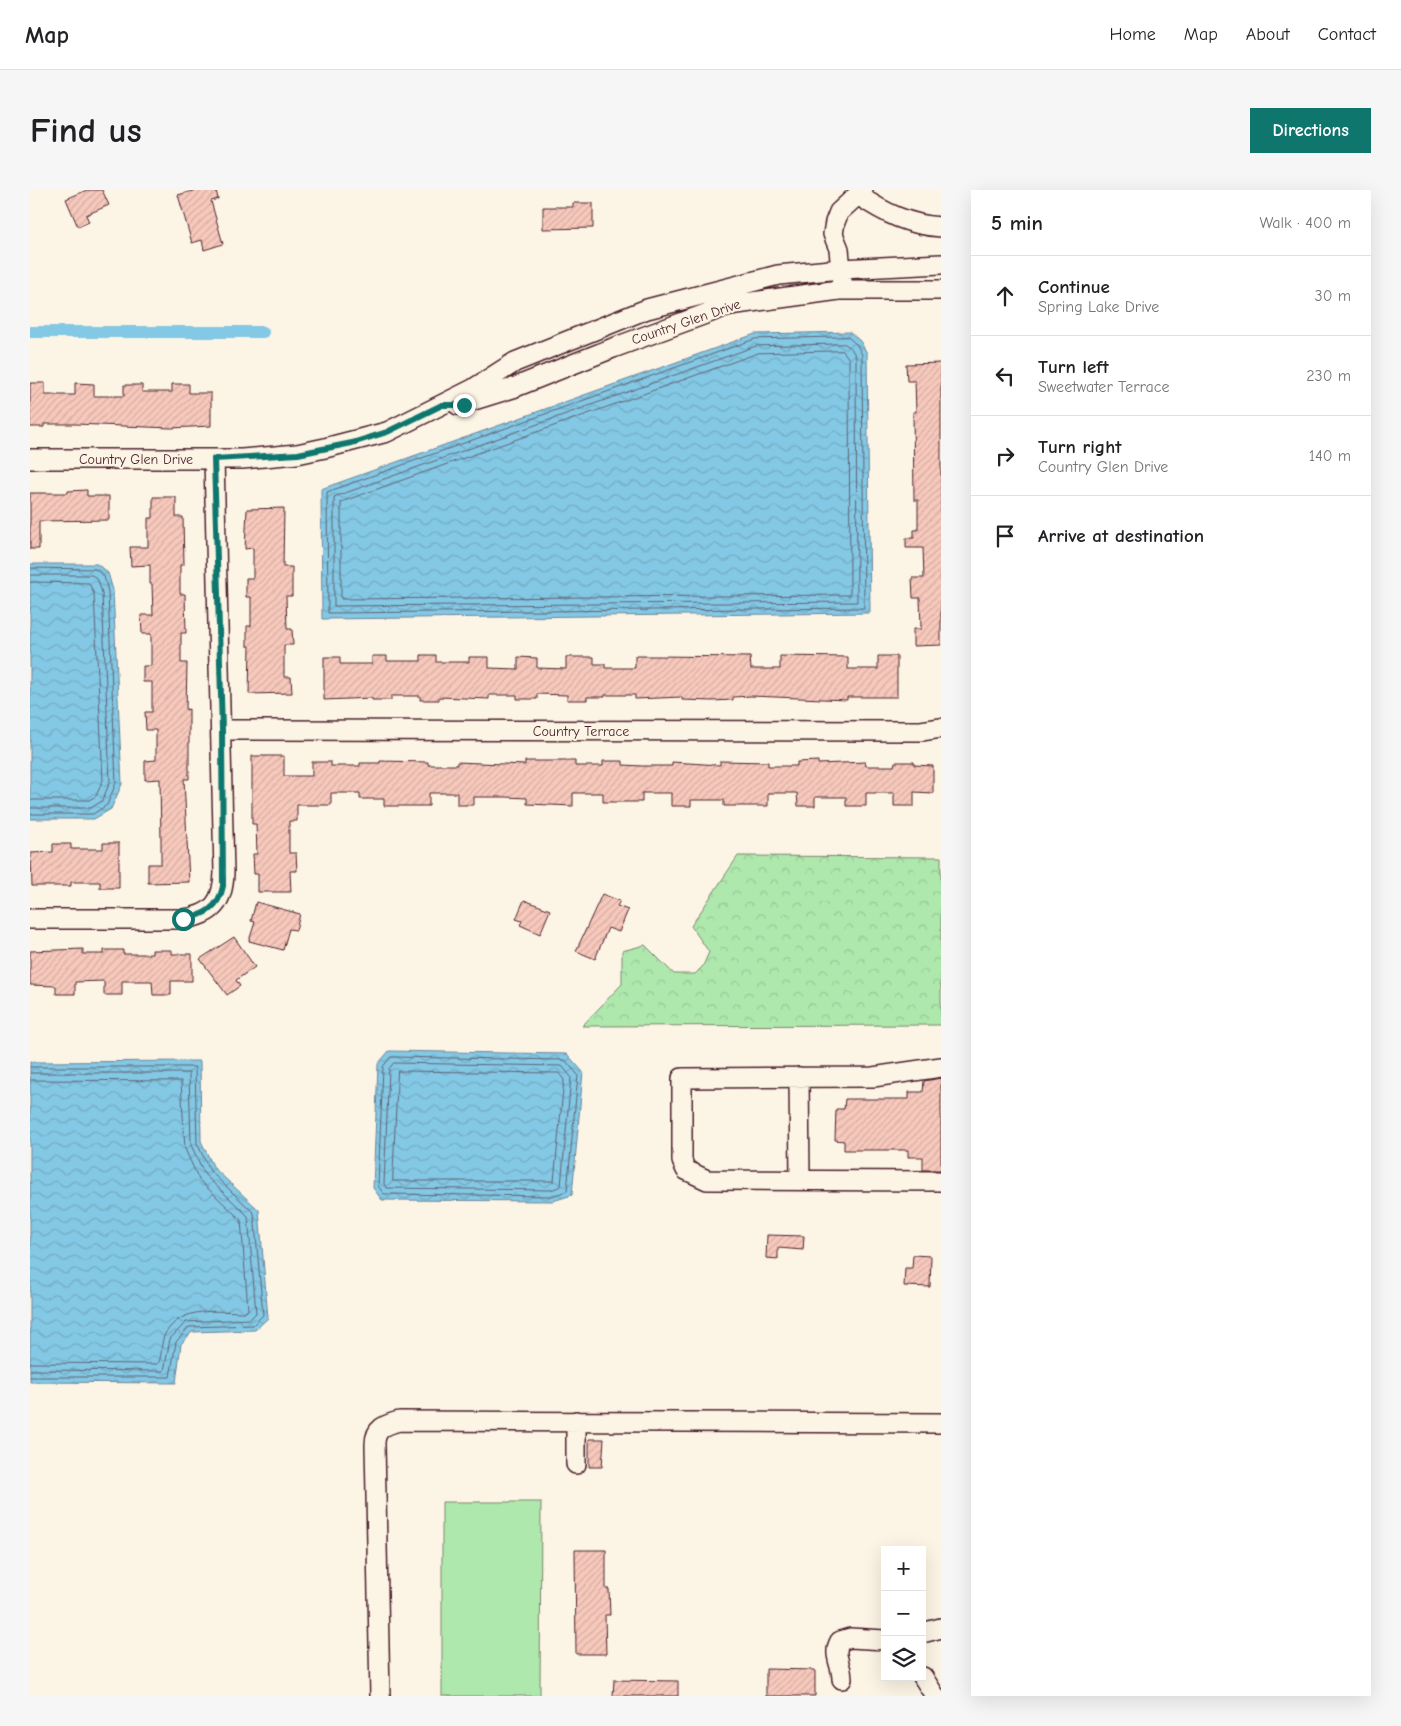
<!DOCTYPE html>
<meta charset="utf-8">
<style>
:root{--surface:#fff;--page:#f6f6f6;--text:#202124;--muted:#757577;--line:#e0e0e0;--accent:#0f766e}
body{margin:0;font-family:"Comic Neue",sans-serif;background:var(--page);color:var(--text)}
.controls{position:absolute;right:15px;bottom:15px;display:grid;overflow:hidden;border-radius:0px;box-shadow:0 5px 20px #0002}
.controls button{width:45px;height:45px;display:grid;place-items:center;padding:0;border:0;border-bottom:1px solid var(--line);background:var(--surface);color:var(--text);font:25px sans-serif}
.stop{position:absolute;width:15px;height:15px;margin:-11px;border:4px solid #0f766e;border-radius:50%;background:#fff}
.stop.end{background:#0f766e;border-color:#fff;box-shadow:0 1px 5px #0008}
.list{margin:0;padding:0;list-style:none}
h2{display:flex;justify-content:space-between;align-items:center;height:65px;margin:0;padding:0 20px;font-size:21px}
h2 small{font-size:16px;font-weight:400;color:var(--muted)}
.list li{display:grid;grid-template-columns:32px 1fr auto;gap:15px;align-items:center;box-sizing:border-box;height:80px;padding:0 20px;border-top:1px solid var(--line)}
.list b{display:block;font-size:19px;white-space:nowrap}
.list p{margin:0;font-size:16px;white-space:nowrap;color:var(--muted)}
.list em{font-size:16px;font-style:normal;color:var(--muted)}
.icon{flex:none;width:28px;height:28px;fill:none;stroke:currentColor;stroke-width:2;stroke-linecap:round;stroke-linejoin:round}
.map{position:relative;flex:none;width:911px;height:1506px;overflow:hidden;border-radius:0px}
header{display:flex;align-items:center;gap:30px;box-sizing:border-box;height:70px;padding:0 25px;background:var(--surface);border-bottom:1px solid var(--line)}
header strong{font-size:24px}
nav{display:flex;gap:28px;margin-inline-start:auto;font-size:18px}
.intro{display:flex;align-items:center;justify-content:space-between;box-sizing:border-box;height:120px;padding:0 30px}
h1{margin:0;font-size:35px}
.button{padding:12px 22px;border-radius:0px;background:var(--accent);color:#fff;font-size:18px;font-weight:700}
main{display:flex;gap:30px;padding:0 30px}
aside{flex:1;background:var(--surface);border-radius:0px;box-shadow:0 5px 20px #0002}
.map>svg:first-child{display:block}
.forest{fill:url(#forest-crowns);stroke:#7c846c}
.garden{fill:#aee8ad;stroke:#7c846c}
.water{fill:url(#water-waves);stroke:#6c849a}
.lines{fill:none;stroke-linecap:round;stroke-linejoin:round}
.shore{stroke:#616375;stroke-width:1}
.canal{stroke:#83c8e4;stroke-width:12}
.building{fill:url(#building-hatch);stroke:#4a1f2b}
.minor-casing{stroke:#4a1f2b;stroke-width:22}
.minor{stroke:#fcf5e5;stroke-width:19}
.route{stroke:#0f766e;stroke-width:6}
.labels{text-anchor:middle;dominant-baseline:central;stroke-width:4;stroke-linejoin:round;paint-order:stroke}
.street-label{font-size:14px;fill:#4a1f2b;stroke:#fcf5e5}
</style>
<header>
<strong>Map</strong>
<nav><a>Home</a><a>Map</a><a>About</a><a>Contact</a></nav>
</header>
<div class="intro"><h1>Find us</h1><a class="button">Directions</a></div>
<main>
<div class="map">
<svg width="911" height="1506" viewBox="0 0 911 1506">
<defs>
<pattern id="forest-crowns" width="20" height="18" patternUnits="userSpaceOnUse" patternTransform="scale(1.25)"><rect width="20" height="18" fill="#aee8ad"/><path d="M2 6a3 3 0 1 1 6 0M12 15a3 3 0 1 1 6 0" fill="none" stroke="#97c795"/></pattern>
<pattern id="water-waves" width="16" height="10" patternUnits="userSpaceOnUse" patternTransform="scale(1.25)"><rect width="16" height="10" fill="#83c8e4"/><path d="M0 5q4-4 8 0t8 0" fill="none" stroke="#73abc4"/></pattern>
<pattern id="building-hatch" width="6" height="6" patternUnits="userSpaceOnUse" patternTransform="scale(1.25)"><rect width="6" height="6" fill="#f7c9bc"/><path d="M-1 1l2-2M0 6l6-6M5 7l2-2" fill="none" stroke="#d5aca2"/></pattern>
</defs>
<rect width="100%" height="100%" fill="#fcf5e5"/>
<filter id="ink" filterUnits="userSpaceOnUse"><feTurbulence type="fractalNoise" baseFrequency=".02" numOctaves="2"/><feDisplacementMap in="SourceGraphic" scale="10" xChannelSelector="R" yChannelSelector="G"/><feConvolveMatrix kernelMatrix="1 2 1 2 8 2 1 2 1" color-interpolation-filters="sRGB"/></filter>
<g filter="url(#ink)">
<!-- forest -->
<path class="forest" d="M708,666L911,667V835L552,836L592,794V761L615,755L644,784H665L673,776L679,762L661,736Z"/>
<!-- garden -->
<path class="garden" d="M412,1312H511L510,1506H412Z"/>
<!-- water -->
<path class="water" d="M820,142L830,151L837,163L840,423L292,429L291,299L725,144Z
M0,374H67L78,383L83,400L92,594L81,619L64,629H0Z
M359,861L537,864L553,882L542,1005L523,1011L352,1010L343,998L348,874Z
M170,871L171,951L184,978L229,1020L238,1128L225,1140L162,1142L151,1154L146,1193L0,1192V872Z"/>
<g class="lines">
<!-- shore -->
<path class="shore" d="M818,147L827,155L832,165L834,418L298,423L297,302L725,149Z
M815,154L821,158L826,167L827,412L304,416V307L726,156Z
M813,161L819,169L820,405L311,409V312L728,163Z
M0,378L65,379L74,386L78,402L86,593L77,615L63,624H0
M0,385H62L68,390L72,403L80,592L72,611L61,618H0
M0,392L59,393L64,404L73,590L66,606L59,610H0
M361,867L535,870L548,885L537,1001L522,1006L354,1004L348,996L353,877Z
M364,873L532,876L541,887L531,996L521,1000L357,998L354,994L359,879Z
M0,877H165L167,953L180,981L224,1023L233,1125L223,1135L159,1137L146,1152L140,1187H0
M368,881L529,883L534,890L524,991H363Z
M0,883H159L161,955L175,985L218,1026L226,1123L220,1129L156,1132L140,1149L134,1181L0,1180
M0,890L151,891L155,959L169,990L211,1030L218,1119L216,1122C187,1122 152,1115 135,1144C130,1153 133,1165 128,1174L0,1173"/>
<!-- canal -->
<path class="canal" d="M0,142H233"/>
</g>
<!-- building -->
<path class="building" d="M57,0H72L79,15L56,25L59,32L48,37L36,9Z
M166,0H186L188,9L181,11L193,54L174,60L172,50L162,53L148,5Z
M543,13H563V38L513,39V17H543Z
M911,173V455L883,456V439H891L890,408H883L882,388H894L893,358H876V348H884V340H888V310H884L883,222H886L885,191H877L876,174Z
M0,193H15V205H45V193L64,194V206H94V195H112V202H142V194H159V203H181V236L141,238L45,234H14V237H0Z
M57,300V306H79V330L9,331V359H0V303H38V301Z
M123,307H146V327H153L154,375H150V404H155L156,443H151V473H157L156,520L159,519V589H154L159,692L118,693V674H131V653L130,589L115,590V571L126,570V540H116L115,522H122V492H113V476H121V444H112L111,425H123L122,394H120V375L101,376L100,357H118V328H123Z
M254,318L253,377H262V406H256L257,439H262L263,455H254V487H261L262,503L219,504L220,456H217V436H221V407H216V388H223V358L215,359L217,319Z
M391,465H406V472H439V467H459V478L488,479V467L507,468V478L536,479V467H564V474H575V478H605V466H624L720,467L721,479H750V466L818,467V479H848V466H867V507H817V510L721,506L703,507V510L682,511L652,510V507L605,509V505H575V507H557V510H537V505L507,504V509H487V505H459V509L409,507V510H390V506H361V510H342V508L294,510V467H310V474H342V466H357V471H391Z
M222,566H254V586H282V572H301V576H330V573H350V571L398,572V575H427V572L495,575V571H545V576H573V571H593V575L612,576H642V572L690,575V571L738,572V576H767V572L788,571V574L835,572L836,576H864L865,572H884V575L903,576V603L884,602V616H864V603H836V616H816V607H785V616H768L767,603H738V616H694V610H661V616H641V603H612V612H573V603H543V616L497,614V608L476,607H444V615H427V603H399V616H354V609H330V603H301V615H267V631H259V663H266L267,681H260L261,702H228V684H224L223,664H227L226,634H222Z
M73,653H89V698H70V692H41V696H2L1,663L23,662V654H41V659H73Z
M572,704L590,711L587,716L598,720L589,742L578,738L565,769L546,761Z
M494,710L520,720L510,744L490,735L492,731L486,729Z
M226,712L270,724L266,740L259,739L253,760L219,751L225,732L221,731Z
M204,747L225,777L206,790L210,796L197,805L170,769Z
M53,759V764H74V760H93V764H122V760H142V764H162V791H141V805H123L122,791H92V805H74V791L45,792V804H26V796L0,795V761Z
M911,888V980H893V967H878V960H814V951L805,950L806,919H814L815,909H879V902H893L894,891Z
M737,1045L774,1046L773,1060L748,1058V1069L736,1068Z
M883,1065L901,1066L900,1097L874,1096L875,1078H882Z
M559,1249H574L572,1277H559Z
M545,1360H576V1399H579L580,1425H575L576,1464H546Z
M736,1479L785,1480V1506H736Z
M584,1490L648,1491V1506H583Z"/>
<g class="lines">
<defs>
<path id="minor" d="M828,5C854,23 879,35 911,37
M812,91L809,59L803,44L805,32L809,22L833,0
M428,215L483,198L583,158L700,115L809,100H911
M0,269H212L267,264L295,258L357,242L443,199L485,172L617,119L748,85L811,79L911,74
M192,540L891,541L911,538
M0,729H153C183,725 193,712 194,683L184,269
M911,877L843,887L652,888V971L656,980L677,990L911,991
M769,887L770,990
M546,1231V1274
M892,1443L911,1438
M893,1487L905,1506
M812,1489C812,1474 802,1465 810,1451L820,1448L855,1450
M350,1506L345,1254C345,1238 355,1235 369,1231L911,1233"/>
</defs>
<!-- minor casing -->
<use href="#minor" class="minor-casing"/>
<!-- minor -->
<use href="#minor" class="minor"/>
</g>
</g>
<g class="lines" filter="url(#ink)">
<!-- route -->
<path class="route" d="M153,729C174,726 189,718 193,696L192,540L184,269L268,264L322,253L357,242L412,215H434"/>
</g>
<g class="labels">
<!-- street labels -->
<g class="street-label">
<text transform="translate(656 132) rotate(-19)">Country Glen Drive</text>
<text x="106" y="269">Country Glen Drive</text>
<text x="551" y="541">Country Terrace</text>
</g>
</g>
</svg>
<div class="controls">
<button>+</button>
<button>−</button>
<button><svg class="icon" aria-label="layers" viewBox="0 0 24 24"><path d="M12 4l9 5-9 5-9-5zM3 14l9 5 9-5"/></svg></button>
</div>
<div class="stop" style="left:153px;top:729px"></div>
<div class="stop end" style="left:434px;top:215px"></div>
</div>
<aside>
<h2>5 min<small>Walk · 400 m</small></h2>
<ul class="list">
<li><svg class="icon" aria-label="ahead" viewBox="0 0 24 24"><path d="M12 20V5M6 11l6-6 6 6"/></svg><div><b>Continue</b><p>Spring Lake Drive</p></div><em>30 m</em></li>
<li><svg class="icon" aria-label="left" viewBox="0 0 24 24"><path d="M17 20v-9H6M10 6l-5 5 5 5"/></svg><div><b>Turn left</b><p>Sweetwater Terrace</p></div><em>230 m</em></li>
<li><svg class="icon" aria-label="right" viewBox="0 0 24 24"><path d="M7 20v-9h11M14 6l5 5-5 5"/></svg><div><b>Turn right</b><p>Country Glen Drive</p></div><em>140 m</em></li>
<li><svg class="icon" aria-label="arrive" viewBox="0 0 24 24"><path d="M6 21V4h12l-3 4 3 4H6"/></svg><div><b>Arrive at destination</b></div></li>
</ul>
</aside>
</main>
